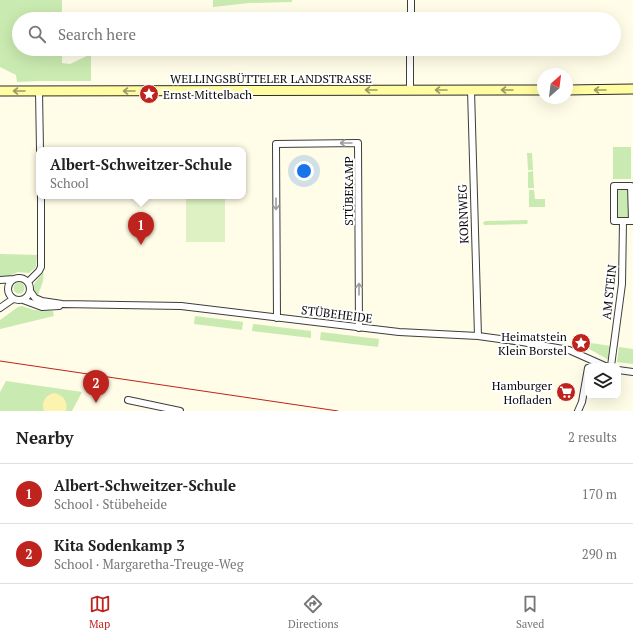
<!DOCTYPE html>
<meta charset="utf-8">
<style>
:root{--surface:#fff;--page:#f2f2f2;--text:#222;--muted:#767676;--line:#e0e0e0;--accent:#bf231d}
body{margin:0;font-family:"PT Serif",serif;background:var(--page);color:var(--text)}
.controls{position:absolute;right:12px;bottom:12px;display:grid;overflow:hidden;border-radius:8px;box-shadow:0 4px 16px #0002}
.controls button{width:36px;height:36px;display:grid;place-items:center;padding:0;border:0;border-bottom:1px solid var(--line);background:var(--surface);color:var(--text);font:20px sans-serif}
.compass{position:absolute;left:537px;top:68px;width:36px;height:36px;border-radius:50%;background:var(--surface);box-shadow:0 4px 16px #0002;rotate:28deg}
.you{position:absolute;left:304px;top:171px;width:14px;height:14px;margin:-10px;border:3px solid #fff;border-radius:50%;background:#1a73e8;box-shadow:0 0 0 6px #1a73e833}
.badge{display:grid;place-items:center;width:26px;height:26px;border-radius:50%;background:var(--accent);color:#fff;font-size:13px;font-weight:700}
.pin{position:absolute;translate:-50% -33px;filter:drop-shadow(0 1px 2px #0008)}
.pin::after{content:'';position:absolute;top:21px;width:14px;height:12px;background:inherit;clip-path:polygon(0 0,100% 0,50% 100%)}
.popup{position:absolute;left:36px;top:147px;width:210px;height:52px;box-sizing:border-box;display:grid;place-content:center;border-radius:8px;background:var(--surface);filter:drop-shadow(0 1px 3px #0005);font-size:13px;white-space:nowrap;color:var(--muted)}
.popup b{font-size:15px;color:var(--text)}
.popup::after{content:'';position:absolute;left:50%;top:100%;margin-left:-8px;border:8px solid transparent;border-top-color:var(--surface)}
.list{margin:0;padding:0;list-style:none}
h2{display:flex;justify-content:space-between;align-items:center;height:52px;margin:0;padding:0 16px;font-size:17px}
h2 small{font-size:13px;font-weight:400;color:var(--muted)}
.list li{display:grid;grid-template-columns:26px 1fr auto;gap:12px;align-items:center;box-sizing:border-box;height:60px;padding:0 16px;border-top:1px solid var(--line)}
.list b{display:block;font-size:15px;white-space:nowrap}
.list p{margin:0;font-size:13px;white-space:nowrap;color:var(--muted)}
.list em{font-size:13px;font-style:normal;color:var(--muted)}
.icon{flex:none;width:22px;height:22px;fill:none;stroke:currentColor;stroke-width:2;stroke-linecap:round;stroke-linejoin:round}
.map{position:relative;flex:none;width:633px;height:411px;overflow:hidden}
.search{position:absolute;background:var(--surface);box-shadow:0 4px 16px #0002;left:12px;right:12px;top:12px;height:44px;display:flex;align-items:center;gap:10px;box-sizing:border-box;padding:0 14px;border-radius:22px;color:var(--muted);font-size:15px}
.sheet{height:172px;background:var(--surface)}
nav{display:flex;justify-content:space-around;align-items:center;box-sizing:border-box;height:56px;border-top:1px solid var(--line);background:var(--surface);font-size:11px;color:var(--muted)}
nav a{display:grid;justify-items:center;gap:2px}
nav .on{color:var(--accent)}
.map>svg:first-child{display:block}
.green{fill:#c9eab0}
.sand{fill:#fdf3b1}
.pitch{fill:#ddf1c2}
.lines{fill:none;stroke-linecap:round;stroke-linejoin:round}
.minor-casing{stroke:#3d3d3d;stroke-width:8}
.secondary-casing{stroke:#2c2c2c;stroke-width:11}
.minor{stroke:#fff;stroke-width:6}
.secondary{stroke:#fffca2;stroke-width:9}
.tram{stroke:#bf231d;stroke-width:1}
.oneway{stroke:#9d9b65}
.oneway2{stroke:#9d9d9d}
.labels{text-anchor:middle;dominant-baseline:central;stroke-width:4;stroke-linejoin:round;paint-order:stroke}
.street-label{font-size:12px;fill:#0a0a0a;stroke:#fff}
.poi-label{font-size:12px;fill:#0a0a0a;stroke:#fff;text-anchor:end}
</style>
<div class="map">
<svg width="633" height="411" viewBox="0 0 633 411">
<rect width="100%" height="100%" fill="#fffce7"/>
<!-- green -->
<path class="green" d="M0,0H62V19H19V49H62V63L70,64L91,54V81H38L17,82L16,75L0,67Z
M213,0H292V2L249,3L213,7Z
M613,147H631V179H613Z
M527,153H532L533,170H528Z
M533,171L534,188H528V172Z
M621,188H625L629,189L630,216L628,218L617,217L616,214V191Z
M529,190H534L535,199H545V207H529Z
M527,220L528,222L527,224L484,225L483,223L485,221Z
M0,254L37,255L36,267L29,273L18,272L9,276H0Z
M43,272C45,282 40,287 38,296L34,292V284Z
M13.5 288a5.5 5.5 0 1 1 11 0a5.5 5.5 0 1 1-11 0Z
M22,306L34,310L53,311L54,316L0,329V320L18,307Z
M195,316L243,322L242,330L194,324Z
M253,324L311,331V338L252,331Z
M321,332L379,339L378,347L320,340Z
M584,342L611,346L609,360L584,346Z
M619,347L633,349V364L617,362Z
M6,381L82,392L72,411H0V392Z"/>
<!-- sand -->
<path class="sand" d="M54,393C64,395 68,402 66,411H44C41,402 45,395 54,393Z"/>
<!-- pitch -->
<path class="pitch" d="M186,196H225V242H186Z"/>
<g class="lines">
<defs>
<path id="minor" d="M411,19V0
M410,90V49
M471,90L478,336
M39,91L40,150
M614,186H631L632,221H614Z
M8 289a11 11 0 1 1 22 0a11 11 0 1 1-22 0Z
M0,280L14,279
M28,282L39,271L41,267V196
M30,291L35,298L42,301L62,304L181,306L399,332L478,336L522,342L569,350L605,366
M23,300L42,307L59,306
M0,308L13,299
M277,318L276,144L358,143L359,328
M611,366L622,284L623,221
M618,370L633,372
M128,400L180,411
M578,411L582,402L588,368"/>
<path id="secondary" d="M567,90L633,89
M0,91L543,90"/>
</defs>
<!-- minor casing -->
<use href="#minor" class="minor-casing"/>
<!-- secondary casing -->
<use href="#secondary" class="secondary-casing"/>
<!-- minor -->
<use href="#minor" class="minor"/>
<!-- secondary -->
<use href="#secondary" class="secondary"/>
<!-- tram -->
<path class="tram" d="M0,361L338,411"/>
</g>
<!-- one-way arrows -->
<defs><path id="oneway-shaft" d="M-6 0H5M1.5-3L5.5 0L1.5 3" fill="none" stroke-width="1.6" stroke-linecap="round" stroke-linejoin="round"/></defs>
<g class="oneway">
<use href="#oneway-shaft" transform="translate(371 90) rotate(-180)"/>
<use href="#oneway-shaft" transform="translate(441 90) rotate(180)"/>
<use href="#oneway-shaft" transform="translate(507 90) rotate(180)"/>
<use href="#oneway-shaft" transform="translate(600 90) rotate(180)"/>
<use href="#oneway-shaft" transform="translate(19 91) rotate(180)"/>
<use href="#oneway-shaft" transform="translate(129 91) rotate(180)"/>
</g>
<g class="oneway2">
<use href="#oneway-shaft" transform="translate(346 143) rotate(180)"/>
<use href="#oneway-shaft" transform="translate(276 204) rotate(90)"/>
<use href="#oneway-shaft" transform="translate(359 289) rotate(-90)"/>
</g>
<!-- icons -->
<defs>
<symbol id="sight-disc" viewBox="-11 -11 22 22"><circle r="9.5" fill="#bf231d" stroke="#fff"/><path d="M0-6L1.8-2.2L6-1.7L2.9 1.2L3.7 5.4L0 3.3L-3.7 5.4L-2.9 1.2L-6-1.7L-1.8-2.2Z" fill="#fff"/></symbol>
<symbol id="supermarket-disc" viewBox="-11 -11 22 22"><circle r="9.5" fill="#bf231d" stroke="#fff"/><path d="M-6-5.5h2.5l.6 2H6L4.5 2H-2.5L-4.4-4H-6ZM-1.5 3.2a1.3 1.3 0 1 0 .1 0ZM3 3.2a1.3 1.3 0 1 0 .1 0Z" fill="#fff"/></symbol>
</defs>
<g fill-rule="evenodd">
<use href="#sight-disc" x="138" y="83" width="22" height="22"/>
<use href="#sight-disc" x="570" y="332" width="22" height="22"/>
<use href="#supermarket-disc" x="555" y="381" width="22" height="22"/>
</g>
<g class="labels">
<!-- street labels -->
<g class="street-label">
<text x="271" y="78">WELLINGSBÜTTELER LANDSTRASSE</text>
<text transform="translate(348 191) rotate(-90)">STÜBEKAMP</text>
<text transform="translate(463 214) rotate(-92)">KORNWEG</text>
<text transform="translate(609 292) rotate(-84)">AM STEIN</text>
<text transform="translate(337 314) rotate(7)">STÜBEHEIDE</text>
</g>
<!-- poi labels -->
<g class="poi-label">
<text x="163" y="94" text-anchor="start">Ernst Mittelbach</text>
<text x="567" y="336">Heimatstein<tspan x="567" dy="14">Klein Borstel</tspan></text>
<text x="552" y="385">Hamburger<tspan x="552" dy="14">Hofladen</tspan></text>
</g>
</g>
</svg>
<div class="controls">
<button><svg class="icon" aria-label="layers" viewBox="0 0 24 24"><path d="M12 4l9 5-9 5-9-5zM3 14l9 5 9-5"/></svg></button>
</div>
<svg class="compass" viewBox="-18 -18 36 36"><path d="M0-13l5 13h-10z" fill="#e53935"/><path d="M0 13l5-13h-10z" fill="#767676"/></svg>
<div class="you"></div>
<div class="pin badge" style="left:141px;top:245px">1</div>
<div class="popup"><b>Albert-Schweitzer-Schule</b>School</div>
<div class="pin badge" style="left:96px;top:403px">2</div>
<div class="search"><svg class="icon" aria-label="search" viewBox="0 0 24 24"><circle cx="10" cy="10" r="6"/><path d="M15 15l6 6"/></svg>Search here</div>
</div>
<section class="sheet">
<h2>Nearby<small>2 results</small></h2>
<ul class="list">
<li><span class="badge">1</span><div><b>Albert-Schweitzer-Schule</b><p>School · Stübeheide</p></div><em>170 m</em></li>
<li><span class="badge">2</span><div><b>Kita Sodenkamp 3</b><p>School · Margaretha-Treuge-Weg</p></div><em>290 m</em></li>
</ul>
</section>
<nav>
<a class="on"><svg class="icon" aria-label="map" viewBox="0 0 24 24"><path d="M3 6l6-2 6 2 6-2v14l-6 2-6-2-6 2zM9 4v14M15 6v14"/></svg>Map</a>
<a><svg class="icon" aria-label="directions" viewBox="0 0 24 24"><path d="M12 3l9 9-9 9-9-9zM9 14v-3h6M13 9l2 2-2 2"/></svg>Directions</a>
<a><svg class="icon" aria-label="saved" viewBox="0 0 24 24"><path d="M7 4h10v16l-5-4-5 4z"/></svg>Saved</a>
</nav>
